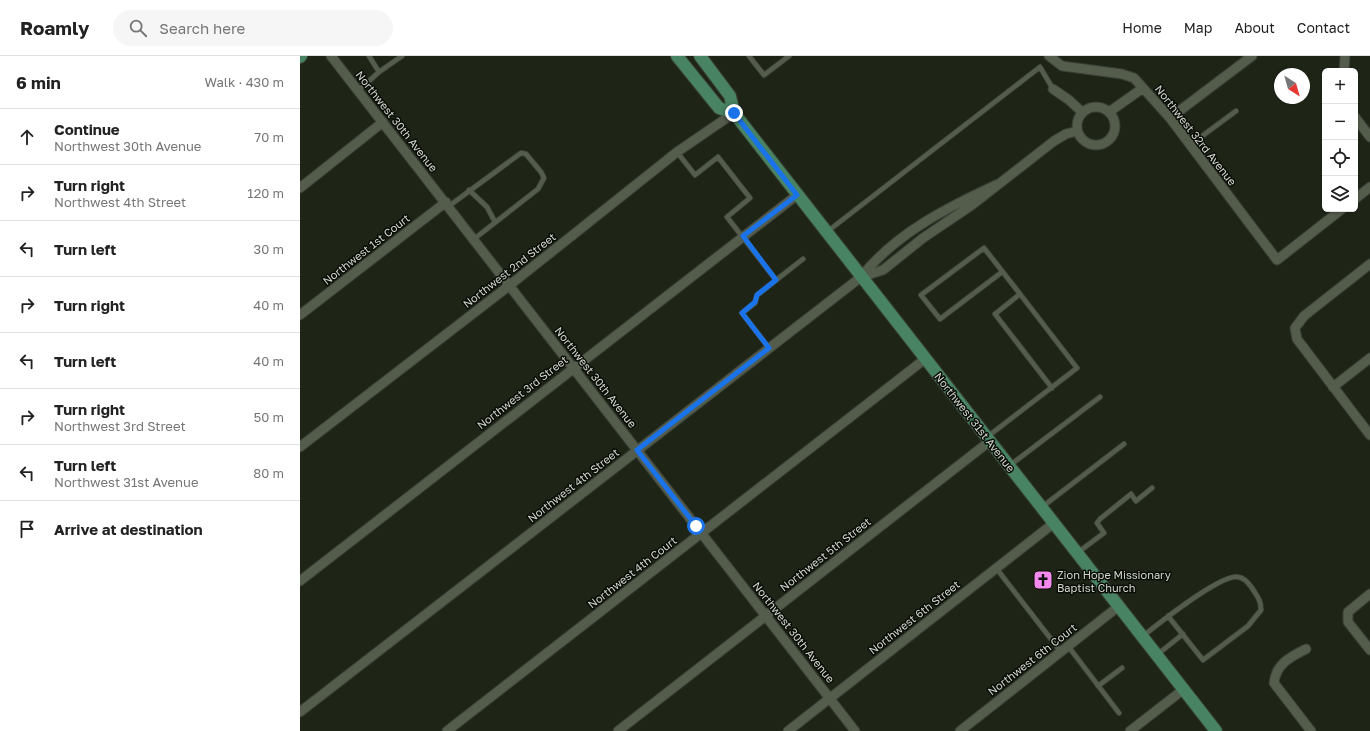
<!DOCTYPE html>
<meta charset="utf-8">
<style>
:root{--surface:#fff;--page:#f6f6f6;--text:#222;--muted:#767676;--line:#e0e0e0}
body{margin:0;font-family:"Golos Text",sans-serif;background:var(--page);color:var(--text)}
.controls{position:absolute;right:12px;top:12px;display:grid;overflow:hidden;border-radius:6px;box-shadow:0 1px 3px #0004}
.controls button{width:36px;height:36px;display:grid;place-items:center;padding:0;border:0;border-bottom:1px solid var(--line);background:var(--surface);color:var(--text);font:20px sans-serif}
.compass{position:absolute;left:974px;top:12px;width:36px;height:36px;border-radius:50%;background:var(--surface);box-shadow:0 1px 3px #0004;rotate:143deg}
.stop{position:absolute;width:12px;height:12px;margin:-9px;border:3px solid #1a73e8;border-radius:50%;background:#fff}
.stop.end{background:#1a73e8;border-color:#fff;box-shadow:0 1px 4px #0008}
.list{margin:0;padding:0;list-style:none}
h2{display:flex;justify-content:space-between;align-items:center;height:52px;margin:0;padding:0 16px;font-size:17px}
h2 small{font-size:13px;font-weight:400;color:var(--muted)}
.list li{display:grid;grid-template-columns:26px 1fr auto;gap:12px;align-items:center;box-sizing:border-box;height:56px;padding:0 16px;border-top:1px solid var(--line)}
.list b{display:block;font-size:15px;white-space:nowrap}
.list p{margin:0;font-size:13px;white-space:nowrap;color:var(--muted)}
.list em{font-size:13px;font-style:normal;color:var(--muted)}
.icon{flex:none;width:22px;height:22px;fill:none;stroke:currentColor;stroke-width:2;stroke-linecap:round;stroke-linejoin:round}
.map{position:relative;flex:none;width:1070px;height:675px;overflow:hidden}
header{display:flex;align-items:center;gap:24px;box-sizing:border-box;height:56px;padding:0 20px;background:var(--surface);border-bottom:1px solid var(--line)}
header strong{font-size:19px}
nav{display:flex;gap:22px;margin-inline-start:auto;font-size:14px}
.search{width:280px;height:36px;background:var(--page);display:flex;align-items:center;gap:10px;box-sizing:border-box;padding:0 14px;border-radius:22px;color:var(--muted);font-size:15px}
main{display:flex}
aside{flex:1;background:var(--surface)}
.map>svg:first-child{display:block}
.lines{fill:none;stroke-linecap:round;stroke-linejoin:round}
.lane-casing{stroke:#383e34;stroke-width:6}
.street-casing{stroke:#383e34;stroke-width:11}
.primary-casing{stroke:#383e34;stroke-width:14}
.lane{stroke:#545c4c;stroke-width:4.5}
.street{stroke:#545c4c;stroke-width:9}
.primary{stroke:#488363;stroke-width:12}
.route{stroke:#1a73e8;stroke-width:5}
.labels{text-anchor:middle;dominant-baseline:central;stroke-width:3;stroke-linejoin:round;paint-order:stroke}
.street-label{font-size:11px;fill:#d2d7ce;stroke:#0a0d07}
.poi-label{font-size:11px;fill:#d2d7ce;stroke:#0a0d07;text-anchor:start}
</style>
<header>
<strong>Roamly</strong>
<div class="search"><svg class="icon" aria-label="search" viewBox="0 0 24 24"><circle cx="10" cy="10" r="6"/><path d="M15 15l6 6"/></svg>Search here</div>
<nav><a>Home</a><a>Map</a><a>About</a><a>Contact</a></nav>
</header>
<main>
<aside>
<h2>6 min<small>Walk · 430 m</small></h2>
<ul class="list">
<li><svg class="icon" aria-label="ahead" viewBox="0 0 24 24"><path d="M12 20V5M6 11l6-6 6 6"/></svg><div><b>Continue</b><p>Northwest 30th Avenue</p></div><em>70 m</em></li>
<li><svg class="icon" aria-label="right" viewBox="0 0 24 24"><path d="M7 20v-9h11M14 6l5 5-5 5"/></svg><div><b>Turn right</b><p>Northwest 4th Street</p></div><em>120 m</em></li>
<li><svg class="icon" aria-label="left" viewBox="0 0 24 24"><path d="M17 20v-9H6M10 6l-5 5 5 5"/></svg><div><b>Turn left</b></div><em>30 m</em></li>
<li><svg class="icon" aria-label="right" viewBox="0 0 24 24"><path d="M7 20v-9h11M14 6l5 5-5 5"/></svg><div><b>Turn right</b></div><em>40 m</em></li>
<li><svg class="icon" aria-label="left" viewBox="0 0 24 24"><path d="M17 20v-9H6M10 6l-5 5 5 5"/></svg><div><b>Turn left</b></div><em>40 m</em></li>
<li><svg class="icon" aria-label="right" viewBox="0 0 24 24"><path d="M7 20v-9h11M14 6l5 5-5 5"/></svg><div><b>Turn right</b><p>Northwest 3rd Street</p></div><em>50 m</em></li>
<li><svg class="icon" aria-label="left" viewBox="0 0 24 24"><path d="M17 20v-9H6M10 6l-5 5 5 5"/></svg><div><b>Turn left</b><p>Northwest 31st Avenue</p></div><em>80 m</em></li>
<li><svg class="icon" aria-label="arrive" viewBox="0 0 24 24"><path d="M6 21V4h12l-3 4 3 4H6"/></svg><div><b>Arrive at destination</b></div></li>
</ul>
</aside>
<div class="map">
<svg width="1070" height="675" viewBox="0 0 1070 675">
<rect width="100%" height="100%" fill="#1e2517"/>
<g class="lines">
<defs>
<path id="lane" d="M69,0L79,16
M449,0L464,19L489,0
M58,35L79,16L102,0
M890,89L936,55
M377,96L395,119L418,101L450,142L427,161L476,224
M169,134L187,151L195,166
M149,150L221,97L226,98L241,116L244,122L238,133L174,183
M528,175L740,11L753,33
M702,216L640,263L621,239L684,192L720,238
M469,292L442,257L455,247L457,239L503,203
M687,381L777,312L720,238L695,258L752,332
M709,410L800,341
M742,451L824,388
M777,497L804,477L797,467L800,463L831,438L836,445L852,432
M696,512L761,596
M843,580C858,568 921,518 938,521C945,522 948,527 952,532C957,540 961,544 961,554L948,570L903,604L868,560
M768,590L819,657
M858,598L883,578
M798,630L822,612"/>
<path id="street" d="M31,0L555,675
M749,0L762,10L822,18L834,22L870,62L977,204L1042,153
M1044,15L1045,0
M753,33L769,44L782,56
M777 70a19 19 0 1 1 38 0a19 19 0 1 1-38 0Z
M809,56L843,32
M1055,61L1070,81
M870,62L952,0
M0,132L83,66
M1055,143L1070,131
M1070,208L1004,260L995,272L997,283L1070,379
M561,221L583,214L623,182L672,149L754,85L766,78L777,75
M0,259L146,146
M1033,331L1070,302
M0,391L210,229L377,96L434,57
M0,525L497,139
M1070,538L1048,556V566L1070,594
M1006,593C990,601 976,608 974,627L1011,675
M0,656L561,221C596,177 648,151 698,128
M147,675L625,303
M318,675L690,385
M488,675L754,467
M660,675L819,550
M830,675L884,633"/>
<path id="primary" d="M377,0L419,52L434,57
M400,0L430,40L434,57L916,675
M0,1L1,0"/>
</defs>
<!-- lane casing -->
<use href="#lane" class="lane-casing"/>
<!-- street casing -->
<use href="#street" class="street-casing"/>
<!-- primary casing -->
<use href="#primary" class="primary-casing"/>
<!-- lane -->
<use href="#lane" class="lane"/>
<!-- street -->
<use href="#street" class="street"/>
<!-- primary -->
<use href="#primary" class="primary"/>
</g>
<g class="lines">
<!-- route -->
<path class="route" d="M396,470L337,394L469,292L442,257L455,246L457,239L476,224L443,180L497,139L434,57"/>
</g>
<!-- icons -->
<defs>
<symbol id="church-square" viewBox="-11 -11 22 22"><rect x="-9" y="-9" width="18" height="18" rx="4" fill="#f589ee" stroke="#0a0d07"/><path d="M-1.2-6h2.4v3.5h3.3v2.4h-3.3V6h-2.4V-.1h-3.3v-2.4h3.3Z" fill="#111"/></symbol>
</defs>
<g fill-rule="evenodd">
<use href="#church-square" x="732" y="513" width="22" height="22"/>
</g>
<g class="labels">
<!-- street labels -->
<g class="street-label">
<text transform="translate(97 65) rotate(52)">Northwest 30th Avenue</text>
<text transform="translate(896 79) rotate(52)">Northwest 32rd Avenue</text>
<text transform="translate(66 193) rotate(-38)">Northwest 1st Court</text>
<text transform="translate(209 214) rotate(-38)">Northwest 2nd Street</text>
<text transform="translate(296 321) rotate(52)">Northwest 30th Avenue</text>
<text transform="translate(222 336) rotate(-38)">Northwest 3rd Street</text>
<text transform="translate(675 366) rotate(52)">Northwest 31st Avenue</text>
<text transform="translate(273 429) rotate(-38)">Northwest 4th Street</text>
<text transform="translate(525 498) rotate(-38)">Northwest 5th Street</text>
<text transform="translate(332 516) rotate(-38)">Northwest 4th Court</text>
<text transform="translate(614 561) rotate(-38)">Northwest 6th Street</text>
<text transform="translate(494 576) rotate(52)">Northwest 30th Avenue</text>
<text transform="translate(732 603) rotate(-38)">Northwest 6th Court</text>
</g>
<!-- poi labels -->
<g class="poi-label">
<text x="757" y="518">Zion Hope Missionary<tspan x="757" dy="13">Baptist Church</tspan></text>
</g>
</g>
</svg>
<div class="controls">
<button>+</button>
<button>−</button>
<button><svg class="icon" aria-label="locate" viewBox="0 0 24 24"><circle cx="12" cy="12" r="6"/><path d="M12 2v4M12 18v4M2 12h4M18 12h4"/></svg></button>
<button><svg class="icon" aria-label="layers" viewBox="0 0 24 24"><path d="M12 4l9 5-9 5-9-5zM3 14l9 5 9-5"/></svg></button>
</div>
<svg class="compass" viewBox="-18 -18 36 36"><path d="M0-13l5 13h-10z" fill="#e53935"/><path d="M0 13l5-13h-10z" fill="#767676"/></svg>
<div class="stop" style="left:396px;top:470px"></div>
<div class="stop end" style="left:434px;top:57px"></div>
</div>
</main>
